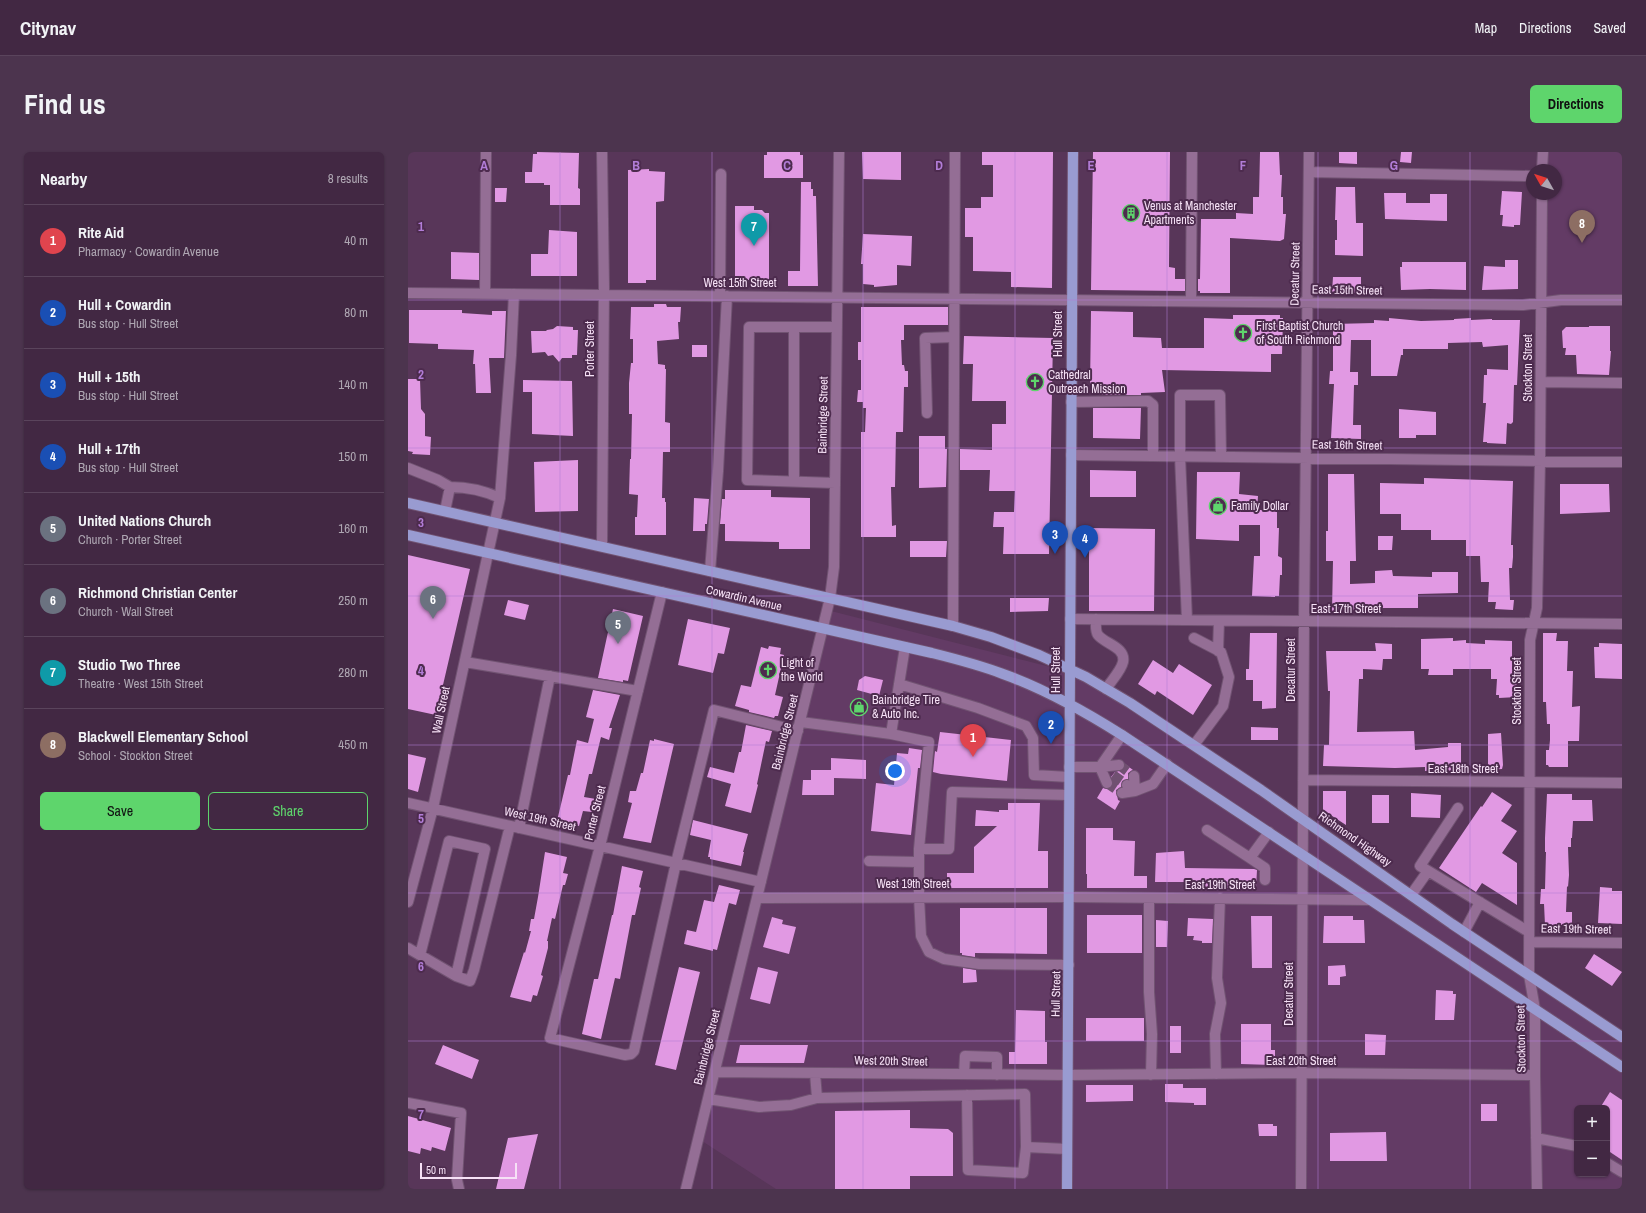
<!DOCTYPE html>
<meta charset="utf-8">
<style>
:root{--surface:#422843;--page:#4c344e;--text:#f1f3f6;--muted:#aea6b2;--line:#5a445c;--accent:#5ed56c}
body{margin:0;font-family:"Archivo Narrow",sans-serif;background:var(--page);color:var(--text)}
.controls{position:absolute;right:12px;bottom:12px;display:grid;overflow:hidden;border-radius:6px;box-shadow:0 1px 3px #0004}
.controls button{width:36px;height:36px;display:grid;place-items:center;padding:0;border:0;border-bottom:1px solid var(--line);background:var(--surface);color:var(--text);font:20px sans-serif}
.compass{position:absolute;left:1118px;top:12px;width:36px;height:36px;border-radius:50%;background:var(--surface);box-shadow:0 1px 3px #0004;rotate:309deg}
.scale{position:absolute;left:12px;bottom:10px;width:97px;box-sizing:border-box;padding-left:4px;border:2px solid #f6e1f6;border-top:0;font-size:11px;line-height:14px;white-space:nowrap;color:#f6e1f6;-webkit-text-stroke:3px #4d2b4e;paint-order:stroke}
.you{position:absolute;left:487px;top:619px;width:14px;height:14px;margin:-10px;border:3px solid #fff;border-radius:50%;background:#1a73e8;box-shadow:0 0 0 6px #1a73e833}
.badge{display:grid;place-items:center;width:26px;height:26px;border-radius:50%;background:var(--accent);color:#fff;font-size:13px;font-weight:700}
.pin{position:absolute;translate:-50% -33px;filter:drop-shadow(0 1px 2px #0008)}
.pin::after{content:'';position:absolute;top:21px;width:14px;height:12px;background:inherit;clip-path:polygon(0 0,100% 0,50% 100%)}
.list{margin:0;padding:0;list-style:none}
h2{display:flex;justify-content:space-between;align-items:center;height:52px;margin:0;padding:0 16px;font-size:17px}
h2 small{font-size:13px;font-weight:400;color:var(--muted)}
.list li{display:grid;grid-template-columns:26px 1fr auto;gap:12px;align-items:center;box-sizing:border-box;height:72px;padding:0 16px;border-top:1px solid var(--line)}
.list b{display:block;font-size:15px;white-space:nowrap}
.list p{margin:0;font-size:13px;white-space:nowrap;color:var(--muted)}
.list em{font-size:13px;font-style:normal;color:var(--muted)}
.actions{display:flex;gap:8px;padding:12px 16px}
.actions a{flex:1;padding:9px 0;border:1px solid var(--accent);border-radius:6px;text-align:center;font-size:14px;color:var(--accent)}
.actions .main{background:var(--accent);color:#111}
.map{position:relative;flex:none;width:1214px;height:1037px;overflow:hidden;border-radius:6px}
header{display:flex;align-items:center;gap:24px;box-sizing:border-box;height:56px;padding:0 20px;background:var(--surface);border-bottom:1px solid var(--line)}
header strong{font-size:19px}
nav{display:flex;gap:22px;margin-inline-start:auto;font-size:14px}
.intro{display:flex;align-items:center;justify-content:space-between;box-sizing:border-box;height:96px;padding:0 24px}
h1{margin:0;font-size:28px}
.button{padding:10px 18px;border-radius:6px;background:var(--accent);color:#111;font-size:14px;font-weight:700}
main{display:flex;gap:24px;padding:0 24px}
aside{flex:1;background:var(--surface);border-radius:6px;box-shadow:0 1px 3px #0004}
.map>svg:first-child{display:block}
.built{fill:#633b65;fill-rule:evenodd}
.building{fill:#e199e3}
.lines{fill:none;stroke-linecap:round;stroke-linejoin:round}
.minor-tunnel{stroke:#705071;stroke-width:10;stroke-dasharray:10 5;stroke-linecap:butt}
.minor-casing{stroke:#715372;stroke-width:12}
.major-casing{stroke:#715372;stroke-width:12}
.minor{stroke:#946e95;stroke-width:10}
.major{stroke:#999bd1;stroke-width:10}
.grid{fill:none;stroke:#b27dd8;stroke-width:1;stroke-opacity:0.55}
.labels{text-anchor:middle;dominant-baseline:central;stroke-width:4;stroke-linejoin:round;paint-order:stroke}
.poi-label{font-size:12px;fill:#f6e1f6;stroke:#4d2b4e;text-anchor:start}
.street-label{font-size:12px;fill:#f6e1f6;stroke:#4d2b4e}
.grid-label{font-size:13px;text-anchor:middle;font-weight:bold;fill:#b27dd8;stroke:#4d2b4e;stroke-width:4;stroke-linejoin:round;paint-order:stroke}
</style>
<header>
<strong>Citynav</strong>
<nav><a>Map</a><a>Directions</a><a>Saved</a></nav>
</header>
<div class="intro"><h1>Find us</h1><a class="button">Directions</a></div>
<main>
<aside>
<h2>Nearby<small>8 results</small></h2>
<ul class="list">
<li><span class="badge" style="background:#e0444e">1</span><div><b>Rite Aid</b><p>Pharmacy · Cowardin Avenue</p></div><em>40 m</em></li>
<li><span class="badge" style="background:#1a4fb4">2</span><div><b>Hull + Cowardin</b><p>Bus stop · Hull Street</p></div><em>80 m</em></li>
<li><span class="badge" style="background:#1a4fb4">3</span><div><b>Hull + 15th</b><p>Bus stop · Hull Street</p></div><em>140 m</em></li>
<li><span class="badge" style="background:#1a4fb4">4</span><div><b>Hull + 17th</b><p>Bus stop · Hull Street</p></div><em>150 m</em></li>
<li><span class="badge" style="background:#6b7280">5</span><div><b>United Nations Church</b><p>Church · Porter Street</p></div><em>160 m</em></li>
<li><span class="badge" style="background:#6b7280">6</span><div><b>Richmond Christian Center</b><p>Church · Wall Street</p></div><em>250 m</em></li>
<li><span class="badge" style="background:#0f9aa8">7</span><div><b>Studio Two Three</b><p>Theatre · West 15th Street</p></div><em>280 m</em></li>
<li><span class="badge" style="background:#8d6e63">8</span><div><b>Blackwell Elementary School</b><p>School · Stockton Street</p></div><em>450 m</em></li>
</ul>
<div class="actions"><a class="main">Save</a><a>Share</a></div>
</aside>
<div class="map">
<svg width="1214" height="1037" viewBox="0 0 1214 1037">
<rect width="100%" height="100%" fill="#583659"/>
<!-- built -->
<path class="built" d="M1135,0H1214V148L1133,150L1134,42H1148V18H1134Z
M423,459L674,523L1214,889V1037H368L291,987ZM1169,956H1199V1022H1169Z"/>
<!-- building -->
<path class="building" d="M129,0L171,1L170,36L172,37V53H142V33H136V31H117V20H124L125,2H129Z
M359,0H392V3H395V26H356V3H359Z
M454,0H493V28L455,27Z
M574,0H645L644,136L603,135V120L565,119V85H557V56H573V45H585V13H574Z
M685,0H762L761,115L767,116V127H777V139L683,138Z
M852,0H871L872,23H874L873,45H875V62H878L876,87L872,89L822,86V141H792V139H790V127H792L793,67H828V61L845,62V45H851Z
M931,0H949V12L931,11Z
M993,0H1004L1003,11L992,10Z
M241,17V19L257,20L256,49L248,50V128H238V131H220V18Z
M393,30H403V37H405V44H408L410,134H380V119H392Z
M928,35H947L948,71H955V104L927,103V88H929V68H927Z
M87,36H99L98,50H87Z
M1094,39L1114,40L1112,73H1106V75L1094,74L1095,63H1092Z
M976,41H998V51H1022V42H1039V69L977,67Z
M327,54H346V58H354L357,61H361V128H327Z
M141,78L169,80V124H123V102H140Z
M455,82L504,84L503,114L489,113V133L466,135V133L455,132V112H453Z
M43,100L71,101V128L43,127Z
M1097,108H1110V137L1074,138L1076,114L1097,115Z
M994,110H1058V138L1022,137L993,138L992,115H994Z
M925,125H953V141L924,140Z
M246,152H258L259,155H273L272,170H270L271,187L249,189L250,212L257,213V217H258L257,270L262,271V300H255L254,346H257V350H258V383H227V365H229L230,343L221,342L222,307H223L224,262H221V231L223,211H225V187H222L223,155H246Z
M453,155H540V173H496V188H493L494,213H496L497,219H500V235H496L495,280H488L487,335H483L484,374L488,373V385H453V280H457L458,256H455V250H449L450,238H453V208H450V190H453Z
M1,158H54V161L84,163V159H98L96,206H81L83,241H68L67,212H65L66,198L30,197V192L1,191Z
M683,159L725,160V185L753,186L754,196H796V166L825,167V163H872V166H875L874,202H863V220L754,218L757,240L733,241V243H686V237H682Z
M981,166L1013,169L1046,168V167L1063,166V168L1084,167V168H1112L1109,233H1106L1105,270L1103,272L1099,271L1098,292L1079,291V290H1075L1078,251H1075L1076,223H1079V217L1100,218V193L1075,195L1074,190L1040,191V197H995V203H993L989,224H963V188H943L942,220H950V233H946L945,273H953V287L923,286L926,232H921L922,219H925V172L966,171V168L981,169Z
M149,174L165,175V178H170L169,203H164V206H154L151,210L145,203L140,204L137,200L124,201L123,179H138L139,178L145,177Z
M1181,174H1202V199H1203L1201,223L1169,222L1168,203H1157L1158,196H1155L1154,179L1158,175H1181Z
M556,184L645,186L641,402H595L596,375H585L586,360H606L607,339H581L582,318H552V297L584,298V272H598V249H564L565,212H555Z
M284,193H299V205H284Z
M0,227H12L13,257L17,262V284L23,285L22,303L4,302L5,300L0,299Z
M115,228L164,229L165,284L124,282V240H115Z
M685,256H733L732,287L685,286Z
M991,257L1028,260V283H1008V286H991Z
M511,284H537V297H539L538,335L511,336Z
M170,308V359L127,360L126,310Z
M682,318L728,319V345H682Z
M789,320H832L831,342L850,344L849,358H869V376H871L870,404L874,406V423H872L871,444H867V445L844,444L846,404H852V373H831V389L788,387Z
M920,322H946L948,409H942V432L967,431V419L984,418L985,424L1024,425V420H1050V441L1010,442V456H950V458L924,459L925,409H918V379H920Z
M1016,326L1105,329L1103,393H1105V405L1104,416H1101L1102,448H1106L1105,458L1087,457L1088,450H1080L1081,430H1073L1072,404H1058V388H1023V378H993V362H972V331L1016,332Z
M1152,332H1201L1202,360L1152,362Z
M317,338H363V345L402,346V397H371V390L317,389V372H312L314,347H317Z
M286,346L301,347L299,372H297V379H285Z
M681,376L747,377L746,459H681Z
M970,384H985L984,398H970Z
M502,389H539L538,405H502Z
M0,403L62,417L28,563L0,557Z
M602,446H641L640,459L602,460Z
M100,448L121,453L117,468L96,463Z
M205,457L235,464L220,529L215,528V530L190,526Z
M280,467L322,476L316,502L310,501L305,521L270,513Z
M842,481H869L868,556L854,557V549H845V528H838V517H841Z
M1135,481H1149L1148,489H1160L1159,519H1165L1164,555L1172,554L1171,589H1160V615H1141L1140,613H1138V598H1141L1142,588V572H1139L1138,550H1135Z
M1045,486V489L1058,488V491L1077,492V488L1104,489V517L1105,519H1108V521L1109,545L1091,546V543H1088L1089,527H1083V517H1045V523H1020L1021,517H1013V487Z
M967,491L984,492V507H975L974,518L955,517V527H951L949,580L1006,579L1007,598L1040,595V591H1053V619H1041L1040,617L1017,619V615L987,616L915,614L916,593H921L922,539H920L918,499H968Z
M1191,491L1214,492V527L1187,526L1186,495H1191Z
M361,494L373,496L372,502L376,503L367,543L375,545L370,564H367L366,566L341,560V558L327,554L333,533L343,535L353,495L360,497Z
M745,508L765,521L771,512L804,533L785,563L749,539L747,543L730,532Z
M457,524L475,528L471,544L449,538L451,528Z
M185,538L212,543L201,576H204L201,588L193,585L184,622H181L176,645L188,647L184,660L175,659L171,674L149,669L160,623H162L169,588L180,591L186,567L178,565Z
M338,573L364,579L361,590L358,589L349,632L350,633L343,661L317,654L323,632L299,625L302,615L326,621L331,600H333Z
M843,575L870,576V588H843Z
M532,580L603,588L599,629L533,622L525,620L527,599L529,600Z
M1093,581L1095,613L1094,617L1080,618V582Z
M246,587L266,592L243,691L215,686L224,651L220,650L222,639H228L233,621H235L242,588L246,589Z
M501,596L514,598L512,616H510L503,683L463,679L468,631L486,633L489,601L500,602Z
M0,602L18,606L10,640L0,637Z
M423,606L458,608V627L426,626V643H394L395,628H403V618H423Z
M717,612L725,618L720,621V627L714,629L713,635L708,638L710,648L712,649L707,658L689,646L695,636L699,637L704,635L705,631L703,625L707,620L715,618Z
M915,639H938V673L915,658Z
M1084,640L1104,653L1093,669L1109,679L1094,701L1109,711V753L1074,731L1068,740L1031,716L1073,654L1074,655Z
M1003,641L1033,643L1032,666L1003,665Z
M1139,642H1164V648H1184L1185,669H1165L1164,686H1163V695H1160L1161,723L1160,735L1159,734L1158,760H1164V773H1137L1136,752H1132L1133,737H1137L1138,700H1137V686Z
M964,643H981V671H964Z
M600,651H632L630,699H640V736H539V721H566V695L589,674H567L568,658L591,660V658H600Z
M285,668L340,682L335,700H336L333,714L302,707V705H300L303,688L282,683Z
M678,676H705V688L727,689L726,724H739V736H679V722H678Z
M776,699L777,716L846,717L849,718L848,736H795V730H747L748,701Z
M137,700L159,705L155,721L160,722L157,733H155L147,767L144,766L139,789H140V796L133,823L135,824L129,844L125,843L123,850L102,845L116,800L117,801L123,779H121L123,767H126L130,745Z
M214,714L235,719L231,735L233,736L227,763H224L212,827L207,826L193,887L174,882L186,827H190L204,763H205Z
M311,733L332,738L328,753L321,751L309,798L305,797V799L276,792L279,778L288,780L296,748L306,750Z
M1192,735L1204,736V739H1214V772L1190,771Z
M552,756H639V802L567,801V805L554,803V801H552Z
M679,763H734V801H679Z
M843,764H864V816H844Z
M916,764H945V768H956L957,791H915Z
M364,765L375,768L374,772L388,775L381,802L355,795Z
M780,766L805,767L804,791H794V789L785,788L786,784H779Z
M748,768L760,769L759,795H748Z
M1186,802L1214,820L1204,834L1177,816Z
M937,813L938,824L932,825V833H920V814Z
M271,815L292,820L268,918L247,913Z
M350,815L370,820L362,852L342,847Z
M555,816L568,818L569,830L555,831Z
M1028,838L1045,839V842H1048L1046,868H1027Z
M608,858L637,859V890H639V912H601V900H607Z
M678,866H736V889H678Z
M833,872H863V898H867V913L833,912Z
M762,874H773V901H762Z
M957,882L978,883L977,903H957Z
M35,893L71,908L64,927L27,912Z
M332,893H400L396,911H328Z
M757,932H775V936H798V953H786V951L757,950Z
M678,933H725V949L678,950Z
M1202,940L1214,948V1008L1199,998V956H1192Z
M1073,952H1089V969H1073Z
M502,958V976L540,977L545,981V1024H502V1037H427V959Z
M0,964L43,976L37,999L24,995L23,999L13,996L12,1002L0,999Z
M850,972H865V974H869V984H851Z
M978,980L979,1009H922V981Z
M130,982L116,1037H88L100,986Z"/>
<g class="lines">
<!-- minor-tunnel -->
<path class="minor-tunnel" d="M711,613L726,624
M705,623L719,633
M699,631L714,641"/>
<defs>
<path id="minor" d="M1134,18L1135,0
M901,20L1124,24
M0,141L1115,153L1153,148H1214
M77,142L78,0
M312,144L313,22
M783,149L784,0
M386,175V329
M1133,230L1214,231
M663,250L740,249L745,253V304
M519,261L517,186L546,185
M663,303L1214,310
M0,316L30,328L42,335L37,359
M427,331L339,328L341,175H429
M42,335C60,335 75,338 92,346
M194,394L196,135L194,0
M302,419L310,319L319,144
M254,440L192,694L142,886L217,903L223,902L226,899L268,711L306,558L390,579
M662,467L1214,472
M688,467C688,472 687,479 690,483C697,492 718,495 715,510C713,519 703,529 698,537
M779,468L772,304V243H812L813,305
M545,474L547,0
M786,486L813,500L821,525L815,554L786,593
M810,499L811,469
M57,510L230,539
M491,532L570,556L618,574L625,586L626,623L661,625
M393,570L483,582L521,590L511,697
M483,582L497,495
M661,615H692L714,583
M895,628L1214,631
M699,631L692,615L711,613
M719,633L727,639L745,632L759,612
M714,641L727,639L726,624
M0,651L353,730
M1050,656L1012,714L1121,780
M111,676L142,524
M799,678L842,706L861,680
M842,706L857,716V728
M461,709L510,710
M1003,743L1020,719
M349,746L661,745L962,748
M741,746V840L744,882L743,923
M0,750L25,656L92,346L103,203L106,142
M1056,780L1072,750
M1121,790L1214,791
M0,796L5,799L48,824L77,697L41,689L12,803
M661,813L571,812L536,807L521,800L513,784L511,745V697H541L544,640L661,643
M48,824L62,829L66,818L102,674
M307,920L660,923L894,921L1127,923
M407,921L409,946
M556,922L557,904L589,905V923
M808,922L807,882L813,851L809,826L812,746
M559,943L560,1018L615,1021L618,995
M300,947L351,955L383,953L409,946L617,942L618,995L659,997
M0,951L53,961L49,1028L51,1037
M1128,986L1169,994
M1199,1011L1214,1020
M278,1037L422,446L426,415L431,0
M893,1037L896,470L901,0
M1129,1037L1127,923V857L1121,823L1122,488L1129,456L1132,309L1134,42"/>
<path id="major" d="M0,351L545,474L583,485L631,503L678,525L722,551L853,638L1044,772L1214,885
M0,383L524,501C548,507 572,513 595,522C637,537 676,559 714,583L1214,915
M659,1037L665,0"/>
</defs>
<!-- minor casing -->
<use href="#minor" class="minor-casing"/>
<!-- major casing -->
<use href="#major" class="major-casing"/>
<!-- minor -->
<use href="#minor" class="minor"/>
<!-- major -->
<use href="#major" class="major"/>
</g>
<!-- grid -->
<path class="grid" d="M152,0V1037M304,0V1037M455,0V1037M607,0V1037M759,0V1037M910,0V1037M1062,0V1037M0,148H1214M0,296H1214M0,444H1214M0,593H1214M0,741H1214M0,889H1214"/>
<!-- icons -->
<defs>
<symbol id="building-ring" viewBox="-11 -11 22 22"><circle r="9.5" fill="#4d2b4e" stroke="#5ed56c" stroke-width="1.5"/><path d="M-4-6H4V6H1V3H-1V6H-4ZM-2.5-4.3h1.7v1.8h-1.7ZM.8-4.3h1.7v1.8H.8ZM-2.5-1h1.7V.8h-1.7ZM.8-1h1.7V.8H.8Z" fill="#5ed56c"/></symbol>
<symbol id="church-ring" viewBox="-11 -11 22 22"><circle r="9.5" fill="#4d2b4e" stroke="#5ed56c" stroke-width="1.5"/><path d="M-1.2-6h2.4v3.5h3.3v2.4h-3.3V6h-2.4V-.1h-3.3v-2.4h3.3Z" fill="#5ed56c"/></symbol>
<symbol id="shop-ring" viewBox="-11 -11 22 22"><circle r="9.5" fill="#4d2b4e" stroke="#5ed56c" stroke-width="1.5"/><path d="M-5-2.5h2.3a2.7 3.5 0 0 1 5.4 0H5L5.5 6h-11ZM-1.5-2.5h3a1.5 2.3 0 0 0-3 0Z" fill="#5ed56c"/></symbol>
</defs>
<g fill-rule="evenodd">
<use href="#building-ring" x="713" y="51" width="20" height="20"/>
<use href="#church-ring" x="825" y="171" width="20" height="20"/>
<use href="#church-ring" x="617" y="220" width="20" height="20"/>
<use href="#shop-ring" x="800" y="344" width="20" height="20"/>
<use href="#church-ring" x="350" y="508" width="20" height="20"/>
<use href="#shop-ring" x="441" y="545" width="20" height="20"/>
</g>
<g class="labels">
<!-- poi labels -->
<g class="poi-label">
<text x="736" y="54">Venus at Manchester<tspan x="736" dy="14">Apartments</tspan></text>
<text x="848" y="174">First Baptist Church<tspan x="848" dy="14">of South Richmond</tspan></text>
<text x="640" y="223">Cathedral<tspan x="640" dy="14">Outreach Mission</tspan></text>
<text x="823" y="354">Family Dollar</text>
<text x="373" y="511">Light of<tspan x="373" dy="14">the World</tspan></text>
<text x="464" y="548">Bainbridge Tire<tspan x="464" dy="14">&amp; Auto Inc.</tspan></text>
</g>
<!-- street labels -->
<g class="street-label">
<text transform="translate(887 122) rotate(-89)">Decatur Street</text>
<text x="332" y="131">West 15th Street</text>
<text transform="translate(939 138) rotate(1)">East 15th Street</text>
<text transform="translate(650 182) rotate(-90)">Hull Street</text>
<text transform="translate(182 197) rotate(-90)">Porter Street</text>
<text transform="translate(1120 216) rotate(-90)">Stockton Street</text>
<text transform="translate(415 263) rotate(-89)">Bainbridge Street</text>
<text transform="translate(939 293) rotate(1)">East 16th Street</text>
<text transform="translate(336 446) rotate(13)">Cowardin Avenue</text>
<text x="938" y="457">East 17th Street</text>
<text transform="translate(648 518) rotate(-90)">Hull Street</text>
<text transform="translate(883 518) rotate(-90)">Decatur Street</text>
<text transform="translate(1109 539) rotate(-90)">Stockton Street</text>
<text transform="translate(33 558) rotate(-78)">Wall Street</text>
<text transform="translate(377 580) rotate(-76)">Bainbridge Street</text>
<text x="1055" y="617">East 18th Street</text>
<text transform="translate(187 661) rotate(-76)">Porter Street</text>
<text transform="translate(132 667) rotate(13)">West 19th Street</text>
<text transform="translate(947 687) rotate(35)">Richmond Highway</text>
<text x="505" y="732">West 19th Street</text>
<text x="812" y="733">East 19th Street</text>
<text transform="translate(1168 777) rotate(1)">East 19th Street</text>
<text transform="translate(648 842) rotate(-89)">Hull Street</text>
<text transform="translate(881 842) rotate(-90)">Decatur Street</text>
<text transform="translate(1113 887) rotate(-91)">Stockton Street</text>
<text transform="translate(299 895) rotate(-76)">Bainbridge Street</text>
<text transform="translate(483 909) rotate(1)">West 20th Street</text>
<text x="893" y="909">East 20th Street</text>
</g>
</g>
<g class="grid-label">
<text x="76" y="18">A</text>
<text x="228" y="18">B</text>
<text x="379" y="18">C</text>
<text x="531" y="18">D</text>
<text x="683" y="18">E</text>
<text x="835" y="18">F</text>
<text x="986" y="18">G</text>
<text x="13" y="79">1</text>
<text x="13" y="227">2</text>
<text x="13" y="375">3</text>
<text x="13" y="523">4</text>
<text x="13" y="671">5</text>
<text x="13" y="819">6</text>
<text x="13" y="967">7</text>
</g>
</svg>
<div class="controls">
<button>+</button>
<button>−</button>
</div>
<svg class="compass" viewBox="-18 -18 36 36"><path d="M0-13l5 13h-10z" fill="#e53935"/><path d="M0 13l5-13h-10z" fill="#aea6b2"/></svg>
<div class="scale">50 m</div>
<div class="you"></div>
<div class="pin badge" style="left:565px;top:605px;background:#e0444e">1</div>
<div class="pin badge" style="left:643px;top:592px;background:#1a4fb4">2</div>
<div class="pin badge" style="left:647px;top:402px;background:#1a4fb4">3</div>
<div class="pin badge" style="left:677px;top:406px;background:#1a4fb4">4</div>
<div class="pin badge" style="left:210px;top:492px;background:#6b7280">5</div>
<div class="pin badge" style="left:25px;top:467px;background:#6b7280">6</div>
<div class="pin badge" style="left:346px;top:94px;background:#0f9aa8">7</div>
<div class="pin badge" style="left:1174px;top:91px;background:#8d6e63">8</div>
</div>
</main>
